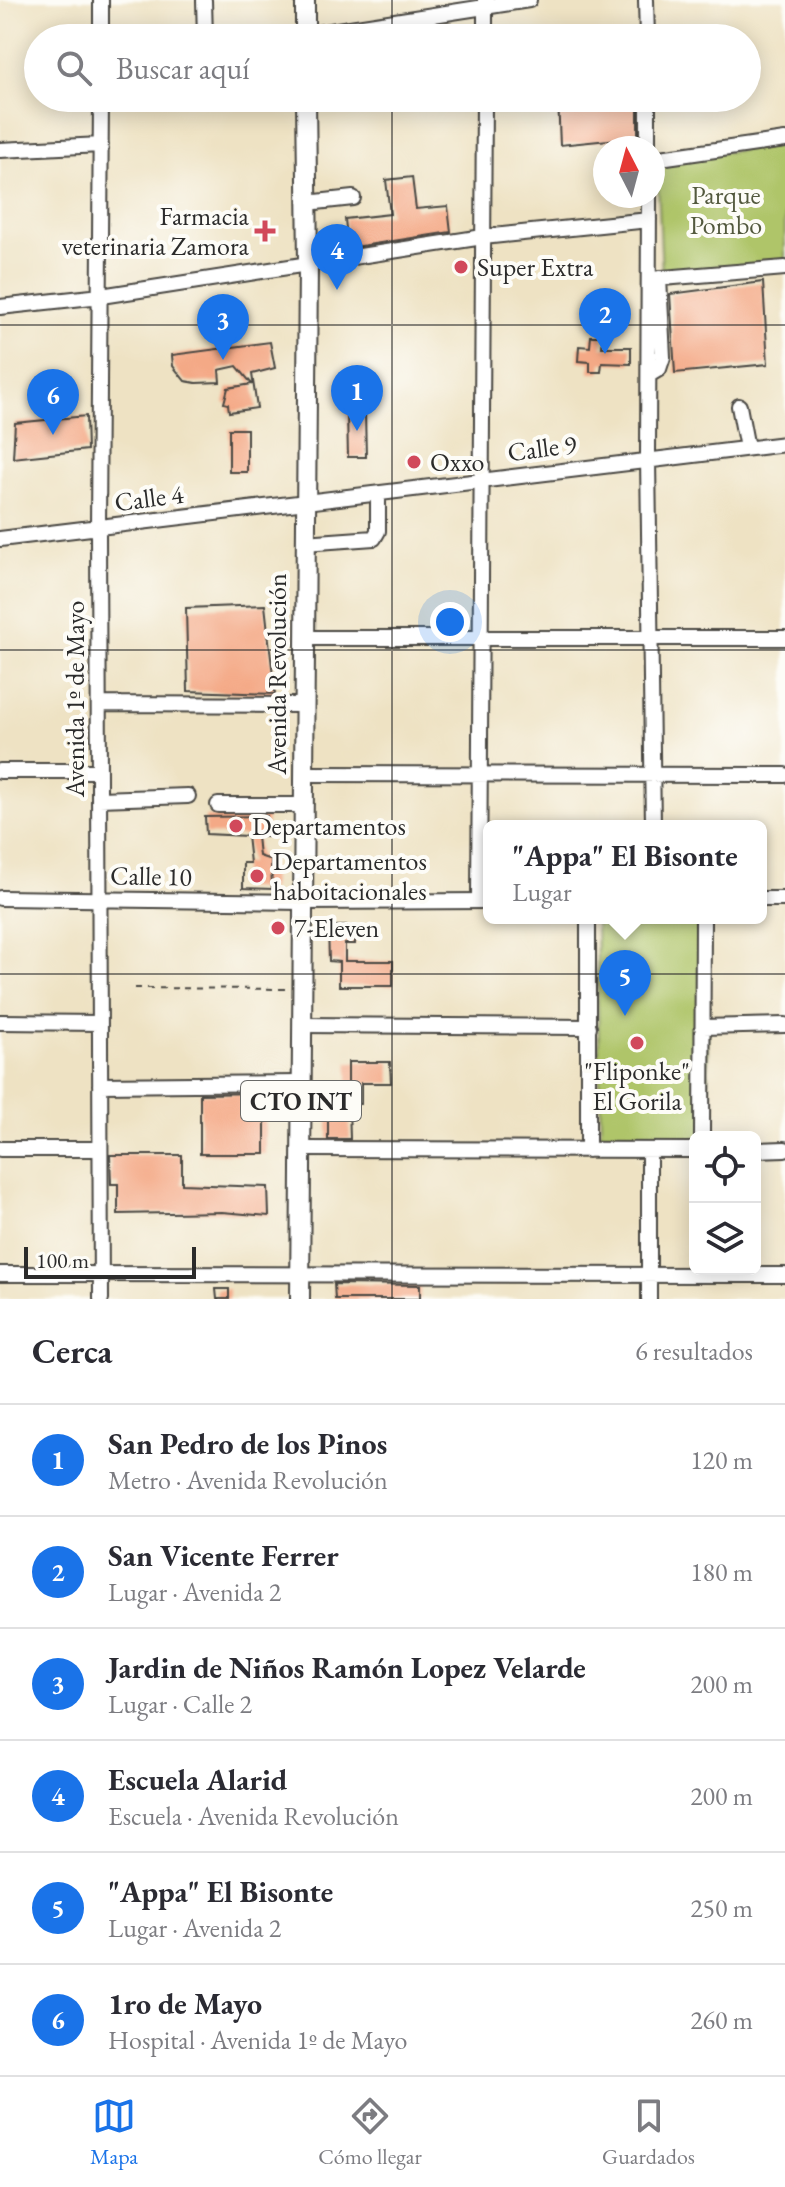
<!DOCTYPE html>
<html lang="es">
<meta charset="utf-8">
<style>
:root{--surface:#fff;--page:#f7f7f7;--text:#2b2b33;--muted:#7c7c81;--line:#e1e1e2;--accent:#1a73e8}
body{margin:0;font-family:"EB Garamond",serif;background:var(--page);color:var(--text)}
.controls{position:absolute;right:24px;bottom:24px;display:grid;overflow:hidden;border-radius:12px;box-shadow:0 4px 20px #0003}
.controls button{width:72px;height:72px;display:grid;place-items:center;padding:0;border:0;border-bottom:2px solid var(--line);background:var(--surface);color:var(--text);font:40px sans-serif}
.compass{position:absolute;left:593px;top:136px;width:72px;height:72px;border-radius:50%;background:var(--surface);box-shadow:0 4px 20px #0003;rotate:354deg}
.scale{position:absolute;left:24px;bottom:20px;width:172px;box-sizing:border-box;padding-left:8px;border:4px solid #2b2b2b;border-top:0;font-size:22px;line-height:28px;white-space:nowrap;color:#2b2b2b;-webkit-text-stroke:6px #fdfcf7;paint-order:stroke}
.you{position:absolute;left:450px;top:622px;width:28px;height:28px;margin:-20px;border:6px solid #fff;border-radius:50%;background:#1a73e8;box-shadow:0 0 0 12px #1a73e833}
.badge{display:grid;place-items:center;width:52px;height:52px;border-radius:50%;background:var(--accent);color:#fff;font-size:26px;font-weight:700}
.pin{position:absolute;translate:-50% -66px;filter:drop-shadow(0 2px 4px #0008)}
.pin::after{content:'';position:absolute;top:42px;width:28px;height:24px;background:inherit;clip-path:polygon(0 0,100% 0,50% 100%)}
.popup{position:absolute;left:483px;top:820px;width:284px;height:104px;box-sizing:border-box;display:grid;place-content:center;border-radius:12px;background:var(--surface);filter:drop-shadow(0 2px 6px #0005);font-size:26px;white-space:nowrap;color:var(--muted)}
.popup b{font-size:30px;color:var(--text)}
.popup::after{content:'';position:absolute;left:50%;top:100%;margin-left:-16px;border:16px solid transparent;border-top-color:var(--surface)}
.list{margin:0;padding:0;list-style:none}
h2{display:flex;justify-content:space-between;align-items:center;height:104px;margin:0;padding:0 32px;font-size:34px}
h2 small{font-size:26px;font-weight:400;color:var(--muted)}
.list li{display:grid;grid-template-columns:52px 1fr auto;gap:24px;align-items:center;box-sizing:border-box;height:112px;padding:0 32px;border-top:2px solid var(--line)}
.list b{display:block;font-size:30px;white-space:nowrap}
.list p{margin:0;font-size:26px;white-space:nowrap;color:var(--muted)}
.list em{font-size:26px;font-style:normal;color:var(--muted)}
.icon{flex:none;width:44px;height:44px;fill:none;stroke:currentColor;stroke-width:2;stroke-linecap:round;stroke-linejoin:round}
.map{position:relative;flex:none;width:785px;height:1299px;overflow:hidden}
.search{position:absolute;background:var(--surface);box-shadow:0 4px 20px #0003;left:24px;right:24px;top:24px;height:88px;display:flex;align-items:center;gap:20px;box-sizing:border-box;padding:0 28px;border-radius:44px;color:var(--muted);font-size:30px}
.sheet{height:776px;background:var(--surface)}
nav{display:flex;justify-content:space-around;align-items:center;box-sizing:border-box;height:112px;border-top:2px solid var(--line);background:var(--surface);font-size:22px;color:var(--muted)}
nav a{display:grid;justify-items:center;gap:4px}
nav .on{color:var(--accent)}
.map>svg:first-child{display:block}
.green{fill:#afc569;stroke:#6d784a;stroke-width:2}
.building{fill:#f4a986}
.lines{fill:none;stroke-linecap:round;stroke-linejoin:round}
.minor-casing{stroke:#484642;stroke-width:18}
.major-casing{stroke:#484642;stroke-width:22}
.path{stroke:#484642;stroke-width:2;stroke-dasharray:6 6;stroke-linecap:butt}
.minor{stroke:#fff;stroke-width:14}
.major{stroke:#fff;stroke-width:18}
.grid{fill:none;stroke:#2b2b2b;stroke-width:2;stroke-opacity:0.55}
.poi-dot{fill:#d1495b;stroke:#fdfcf7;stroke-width:3}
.labels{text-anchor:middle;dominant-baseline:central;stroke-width:8;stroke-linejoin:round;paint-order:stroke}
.shield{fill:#fdfcf7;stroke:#6a6a68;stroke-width:2}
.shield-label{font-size:24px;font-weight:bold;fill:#2b2b2b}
.park-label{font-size:26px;fill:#53593e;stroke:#fdfcf7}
.poi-label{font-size:26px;fill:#2b2b2b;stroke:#fdfcf7;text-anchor:start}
.street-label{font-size:26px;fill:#2b2b2b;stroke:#fdfcf7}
</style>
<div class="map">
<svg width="785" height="1299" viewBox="0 0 785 1299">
<rect width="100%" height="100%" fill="#fdfcf7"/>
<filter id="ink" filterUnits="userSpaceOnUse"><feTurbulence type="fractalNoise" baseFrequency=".0125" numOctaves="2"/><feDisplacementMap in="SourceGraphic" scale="16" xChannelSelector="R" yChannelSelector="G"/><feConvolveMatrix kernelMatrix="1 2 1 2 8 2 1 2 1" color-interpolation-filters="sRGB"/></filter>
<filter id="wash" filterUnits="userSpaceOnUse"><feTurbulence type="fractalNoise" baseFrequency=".006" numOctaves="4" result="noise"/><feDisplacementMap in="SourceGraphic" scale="32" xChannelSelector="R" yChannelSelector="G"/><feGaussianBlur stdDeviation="1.8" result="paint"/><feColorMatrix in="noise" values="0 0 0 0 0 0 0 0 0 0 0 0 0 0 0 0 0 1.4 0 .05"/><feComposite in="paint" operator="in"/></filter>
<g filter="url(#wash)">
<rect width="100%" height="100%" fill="#eee2c3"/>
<!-- green -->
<path class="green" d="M785,144V263L662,275L657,161Z
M596,918H708V1137H695V1140H601Z"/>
<g id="blocks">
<!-- building -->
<path class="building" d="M558,98H638V137L560,145Z
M412,177L416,209L448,206L451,232L348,248L345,219L390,214L386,180Z
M763,282L768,364L675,373L670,294Z
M591,336H603L602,347H631V364L602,363L601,372H590V362L578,361L579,346L590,347Z
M270,342L275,368L252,374L257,408L229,412L228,404L224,403L228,388L252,384L237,366L219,370L220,382L196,383L185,381L173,366L172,355Z
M347,412H365L366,457H348Z
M86,416L87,450L13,458L15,423Z
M229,429H247V472H229Z
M265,605L275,694L188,691L186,608Z
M267,816V837L257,836L259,856L271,860L272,889L243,888V863H250L247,836L206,834L205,817Z
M328,926H355V944H345V961H393V986H339V962L329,961Z
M348,1062H390L391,1083H361V1104H349L350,1139H328V1113H337V1086H348Z
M265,1093V1154H200V1094Z
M110,1155H182V1184L268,1187L269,1216L222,1212L118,1214V1184H111Z
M334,1284L420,1285V1299H335Z
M216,1289H229V1299H217Z"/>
</g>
</g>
<g filter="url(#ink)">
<use href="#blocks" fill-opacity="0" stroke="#484642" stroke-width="2"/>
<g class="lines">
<defs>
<path id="minor" d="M204,0L205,38
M646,0L647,38
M101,38V0
M286,38L529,0
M485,38V0
M648,98V148
M0,150L101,145
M653,159L785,140
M649,196L648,459L653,826
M307,203L353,198
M650,279L785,268
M0,307L101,296L483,237L649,220
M649,375L659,369L663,357L659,278
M739,406L747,448
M0,539L785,444
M304,543L374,538L378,531V494
M304,638H785
M99,704L303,705
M0,771H99
M303,774L785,775
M99,799L188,796
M218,805H303
M0,898L302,902L489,901
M761,899H785
M479,901L484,98
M0,1022L100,1023
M301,1025L589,1027
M703,1027L785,1025
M100,1085L301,1083
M702,1137L703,918
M0,1149H100
M301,1149L695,1150
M588,1150V918
M755,1150L785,1149
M0,1274L785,1275
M101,1299L98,529L101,98
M649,1299V1150"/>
<path id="major" d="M305,38V0
M300,1299L308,263L306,98"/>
</defs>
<!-- minor casing -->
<use href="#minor" class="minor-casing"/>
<!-- major casing -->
<use href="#major" class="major-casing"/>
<!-- path -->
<path class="path" d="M135,988L286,989"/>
<!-- minor -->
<use href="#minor" class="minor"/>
<!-- major -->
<use href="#major" class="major"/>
</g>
</g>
<!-- grid -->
<path class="grid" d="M392,0V38M392,98V1299M0,325H785M0,650H785M0,974H785"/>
<!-- markers -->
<g class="poi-dot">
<path d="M261 219h8v8h8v8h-8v8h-8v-8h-8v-8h8z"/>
<circle cx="461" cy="267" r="8"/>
<circle cx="414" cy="462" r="8"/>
<circle cx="236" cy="826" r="8"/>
<circle cx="257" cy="876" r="8"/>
<circle cx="278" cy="928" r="8"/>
<circle cx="637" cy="1043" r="8"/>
</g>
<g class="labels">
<!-- shield labels -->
<rect class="shield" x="241" y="1081" width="120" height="40" rx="6"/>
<g class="shield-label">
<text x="301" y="1101">CTO INT</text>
</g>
<!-- park labels -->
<g class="park-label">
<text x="726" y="195">Parque<tspan x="726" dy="30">Pombo</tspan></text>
</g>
<!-- poi labels -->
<g class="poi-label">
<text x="249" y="216" text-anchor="end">Farmacia<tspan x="249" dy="30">veterinaria Zamora</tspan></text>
<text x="477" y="267">Super Extra</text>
<text x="430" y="462">Oxxo</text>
<text x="252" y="826">Departamentos</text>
<text x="273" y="861">Departamentos<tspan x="273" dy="30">haboitacionales</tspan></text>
<text x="294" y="928">7-Eleven</text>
<text x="637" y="1071" text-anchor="middle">"Fliponke"<tspan x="637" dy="30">El Gorila</tspan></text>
</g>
<!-- street labels -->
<g class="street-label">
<text transform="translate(542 448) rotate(-7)">Calle 9</text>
<text transform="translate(149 498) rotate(-7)">Calle 4</text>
<text transform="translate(277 674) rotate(-90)">Avenida Revolución</text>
<text transform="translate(75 699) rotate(-90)">Avenida 1º de Mayo</text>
<text transform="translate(151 876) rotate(1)">Calle 10</text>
</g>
</g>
</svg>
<div class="controls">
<button><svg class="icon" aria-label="locate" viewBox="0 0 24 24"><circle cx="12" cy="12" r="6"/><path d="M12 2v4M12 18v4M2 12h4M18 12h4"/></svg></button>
<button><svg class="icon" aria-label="layers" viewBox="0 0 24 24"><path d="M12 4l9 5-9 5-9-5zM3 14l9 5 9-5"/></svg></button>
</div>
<svg class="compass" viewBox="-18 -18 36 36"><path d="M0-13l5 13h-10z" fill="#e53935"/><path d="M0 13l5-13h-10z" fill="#7c7c81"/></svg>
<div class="scale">100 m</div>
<div class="you"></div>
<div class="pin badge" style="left:357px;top:431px">1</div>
<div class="pin badge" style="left:605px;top:354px">2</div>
<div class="pin badge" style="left:223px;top:360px">3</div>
<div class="pin badge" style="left:337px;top:290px">4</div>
<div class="pin badge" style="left:625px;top:1016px">5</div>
<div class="popup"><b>&quot;Appa&quot; El Bisonte</b>Lugar</div>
<div class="pin badge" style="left:53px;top:435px">6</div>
<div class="search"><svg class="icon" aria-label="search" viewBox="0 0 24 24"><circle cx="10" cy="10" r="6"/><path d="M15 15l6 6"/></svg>Buscar aquí</div>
</div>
<section class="sheet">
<h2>Cerca<small>6 resultados</small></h2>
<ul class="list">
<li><span class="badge">1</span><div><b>San Pedro de los Pinos</b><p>Metro · Avenida Revolución</p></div><em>120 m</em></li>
<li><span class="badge">2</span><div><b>San Vicente Ferrer</b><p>Lugar · Avenida 2</p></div><em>180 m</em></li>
<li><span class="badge">3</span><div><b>Jardin de Niños Ramón Lopez Velarde</b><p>Lugar · Calle 2</p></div><em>200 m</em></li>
<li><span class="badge">4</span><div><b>Escuela Alarid</b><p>Escuela · Avenida Revolución</p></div><em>200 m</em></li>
<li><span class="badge">5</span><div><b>&quot;Appa&quot; El Bisonte</b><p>Lugar · Avenida 2</p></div><em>250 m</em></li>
<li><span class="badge">6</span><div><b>1ro de Mayo</b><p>Hospital · Avenida 1º de Mayo</p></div><em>260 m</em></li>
</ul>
</section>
<nav>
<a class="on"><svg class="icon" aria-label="map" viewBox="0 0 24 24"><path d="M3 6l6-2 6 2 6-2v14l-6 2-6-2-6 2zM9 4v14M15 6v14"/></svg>Mapa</a>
<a><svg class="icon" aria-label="directions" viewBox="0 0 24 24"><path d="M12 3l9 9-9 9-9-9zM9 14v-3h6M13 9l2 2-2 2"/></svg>Cómo llegar</a>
<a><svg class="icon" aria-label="saved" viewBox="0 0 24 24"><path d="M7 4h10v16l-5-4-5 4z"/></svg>Guardados</a>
</nav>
